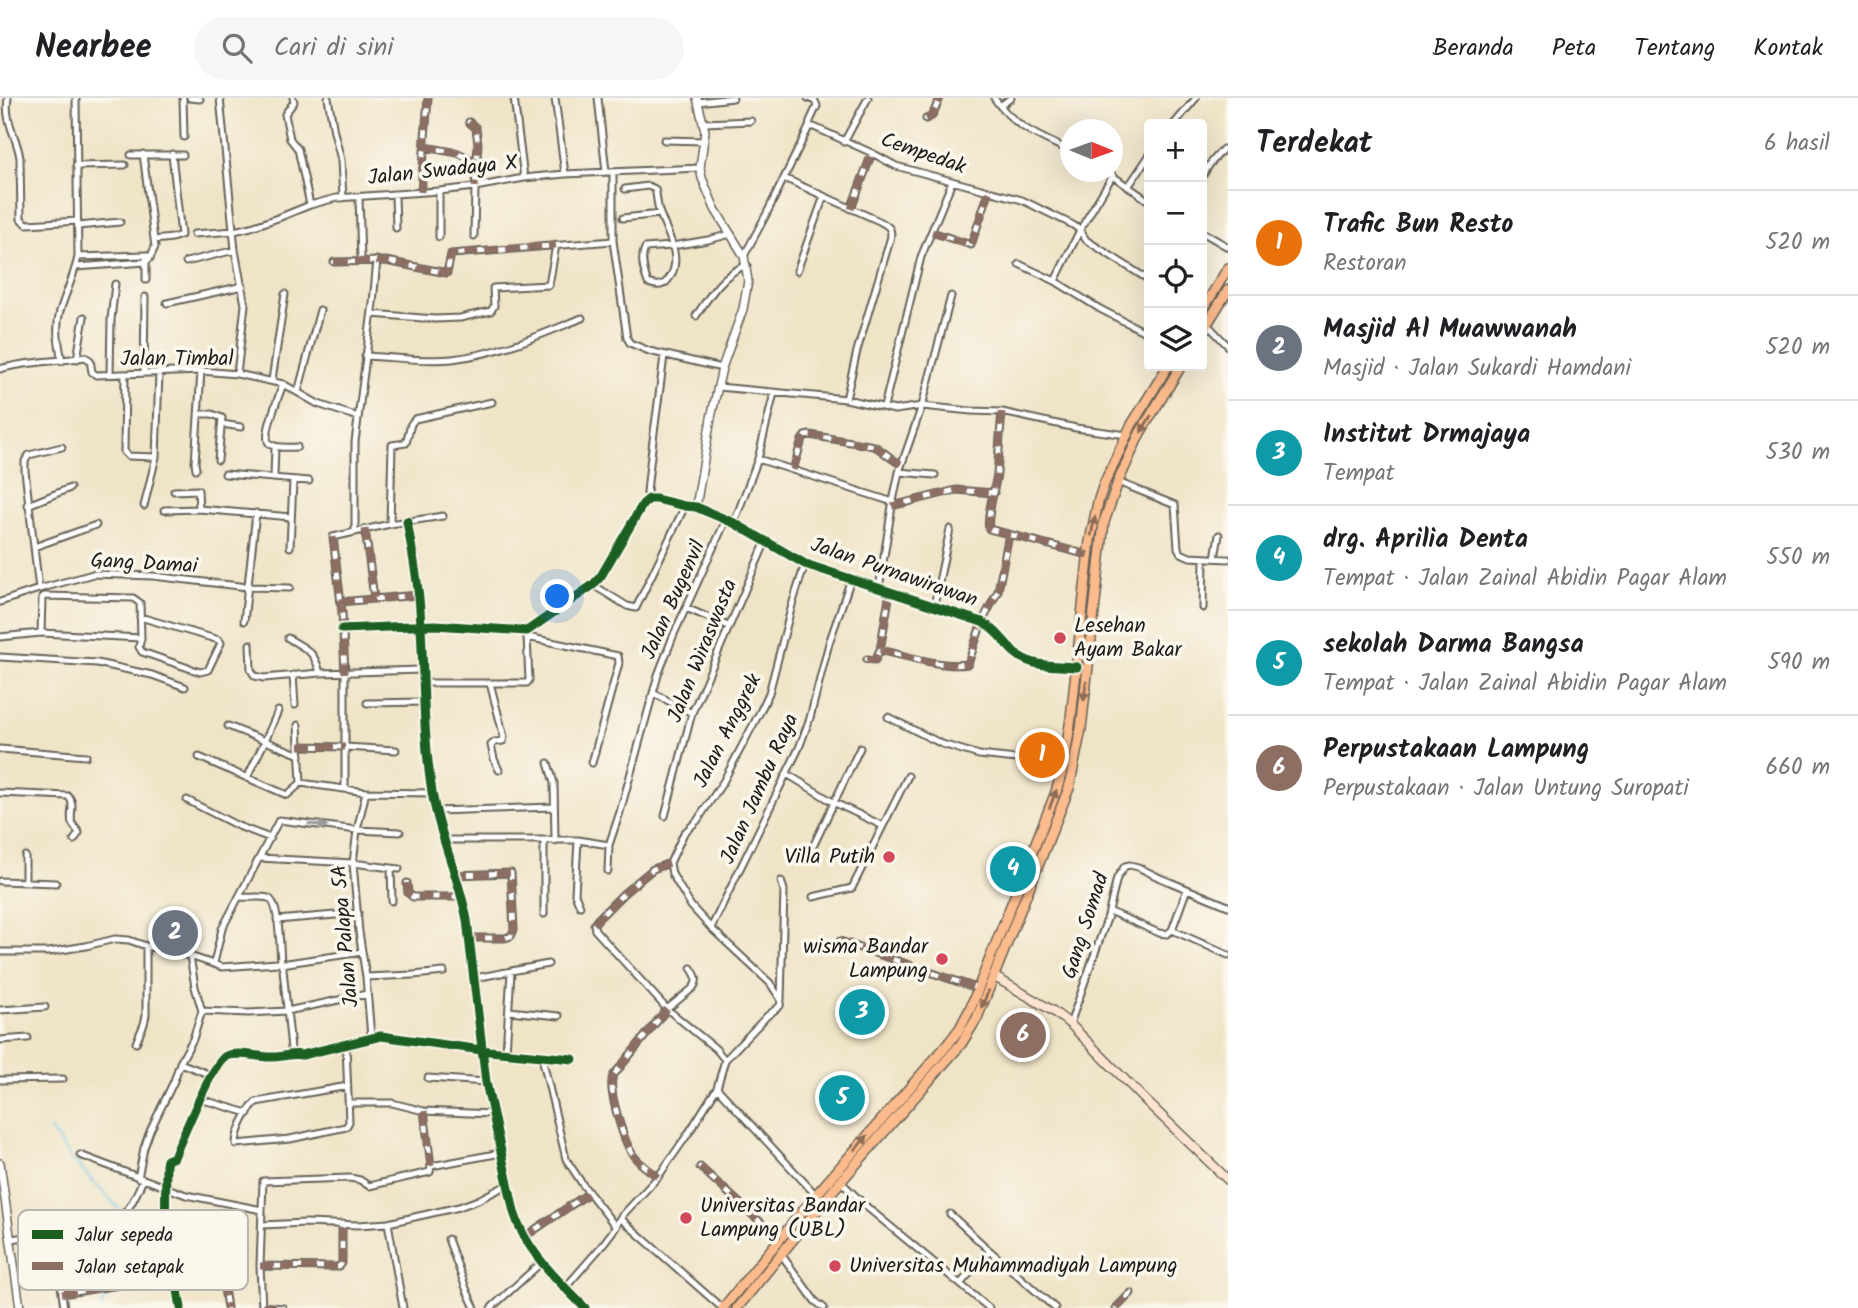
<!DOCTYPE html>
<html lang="id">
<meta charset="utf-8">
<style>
:root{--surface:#fff;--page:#f6f6f6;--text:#202124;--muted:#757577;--line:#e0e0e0;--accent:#d1495b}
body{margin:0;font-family:Kalam,sans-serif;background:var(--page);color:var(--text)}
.controls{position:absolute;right:21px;top:21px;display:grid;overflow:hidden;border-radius:7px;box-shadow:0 7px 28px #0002}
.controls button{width:63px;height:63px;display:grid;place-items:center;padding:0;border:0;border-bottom:2px solid var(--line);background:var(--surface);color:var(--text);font:35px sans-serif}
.compass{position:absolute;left:1060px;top:21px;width:63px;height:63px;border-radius:50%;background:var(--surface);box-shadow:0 7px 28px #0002;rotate:91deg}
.you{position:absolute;left:558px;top:499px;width:24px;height:24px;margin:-18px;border:5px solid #fff;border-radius:50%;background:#1a73e8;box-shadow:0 0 0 10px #1a73e833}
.badge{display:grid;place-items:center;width:46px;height:46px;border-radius:50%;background:var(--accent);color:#fff;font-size:23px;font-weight:700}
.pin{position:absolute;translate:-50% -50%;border:4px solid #fff;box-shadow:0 2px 7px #0006}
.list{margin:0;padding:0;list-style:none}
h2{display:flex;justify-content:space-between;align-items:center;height:91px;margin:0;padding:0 28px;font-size:30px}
h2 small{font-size:23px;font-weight:400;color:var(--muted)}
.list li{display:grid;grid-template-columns:46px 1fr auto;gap:21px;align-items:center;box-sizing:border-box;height:105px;padding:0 28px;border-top:2px solid var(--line)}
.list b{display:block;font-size:26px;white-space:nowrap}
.list p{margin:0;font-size:23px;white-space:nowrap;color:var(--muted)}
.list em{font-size:23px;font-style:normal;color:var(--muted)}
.icon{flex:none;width:38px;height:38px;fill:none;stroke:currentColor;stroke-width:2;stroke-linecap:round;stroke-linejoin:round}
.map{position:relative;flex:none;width:1228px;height:1210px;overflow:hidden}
header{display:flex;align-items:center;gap:42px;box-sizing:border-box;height:98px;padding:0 35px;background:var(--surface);border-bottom:2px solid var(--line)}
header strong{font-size:33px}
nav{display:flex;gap:38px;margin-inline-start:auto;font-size:24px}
.search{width:490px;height:63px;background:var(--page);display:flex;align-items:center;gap:18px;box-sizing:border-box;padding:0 24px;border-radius:38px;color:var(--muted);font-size:26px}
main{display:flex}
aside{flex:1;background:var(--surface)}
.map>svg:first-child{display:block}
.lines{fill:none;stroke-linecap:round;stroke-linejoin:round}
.stream{stroke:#67c5e5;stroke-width:2}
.minor-casing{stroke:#666258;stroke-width:9}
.tertiary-casing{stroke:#666258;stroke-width:10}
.secondary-casing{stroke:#666258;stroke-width:11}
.trunk-casing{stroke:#666258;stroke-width:12}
.minor{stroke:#fff;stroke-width:5}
.tertiary{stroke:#fff;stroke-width:7}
.secondary{stroke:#fde4d1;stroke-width:8}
.trunk{stroke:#fbbb8c;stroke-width:9}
.quiet{stroke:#8d6e63;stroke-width:7;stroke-dasharray:14 7;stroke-linecap:butt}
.cycleway-casing{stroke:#fbf7ec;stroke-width:13}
.cycleway{stroke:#1b5e20;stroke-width:9}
.oneway{fill:#8c6c54}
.oneway2{fill:#999}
.poi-dot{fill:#d1495b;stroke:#fbf7ec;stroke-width:2.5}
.labels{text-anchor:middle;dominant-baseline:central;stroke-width:7;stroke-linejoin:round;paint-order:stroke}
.street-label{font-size:21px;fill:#1c1c1c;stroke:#fbf7ec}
.poi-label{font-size:21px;fill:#1c1c1c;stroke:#fbf7ec;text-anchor:start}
.key{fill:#fbf7ec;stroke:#b8b5ae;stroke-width:2}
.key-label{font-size:19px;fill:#1c1c1c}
</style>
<header>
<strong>Nearbee</strong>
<div class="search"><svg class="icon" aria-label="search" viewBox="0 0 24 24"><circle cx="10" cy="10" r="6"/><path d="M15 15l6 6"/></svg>Cari di sini</div>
<nav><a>Beranda</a><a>Peta</a><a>Tentang</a><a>Kontak</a></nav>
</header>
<main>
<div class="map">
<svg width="1228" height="1210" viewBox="0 0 1228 1210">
<rect width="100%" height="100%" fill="#fbf7ec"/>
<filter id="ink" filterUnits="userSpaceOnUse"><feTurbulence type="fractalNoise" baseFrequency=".0143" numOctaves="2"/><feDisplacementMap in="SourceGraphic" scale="14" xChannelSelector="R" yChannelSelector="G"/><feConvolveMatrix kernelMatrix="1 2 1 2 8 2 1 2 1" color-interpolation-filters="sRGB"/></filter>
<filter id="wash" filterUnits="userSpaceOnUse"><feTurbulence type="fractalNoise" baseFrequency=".00686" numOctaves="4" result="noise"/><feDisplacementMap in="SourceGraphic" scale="28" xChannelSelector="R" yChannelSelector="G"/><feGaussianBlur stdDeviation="1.57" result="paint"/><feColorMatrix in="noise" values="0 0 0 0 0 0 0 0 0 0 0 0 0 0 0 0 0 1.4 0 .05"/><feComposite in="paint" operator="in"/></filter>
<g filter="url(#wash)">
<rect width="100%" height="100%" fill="#f0e4c7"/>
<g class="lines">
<!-- stream -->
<path class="stream" d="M50,1032L72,1061L121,1113
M102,1210L103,1203C122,1184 125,1197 145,1193L158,1168L155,1146L125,1117"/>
</g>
</g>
<g filter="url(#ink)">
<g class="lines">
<defs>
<path id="minor" d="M8,0C4,24 17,38 20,60L21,121L27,126L78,123
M183,0L184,39
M190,0L200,1
M220,0L235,152L245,207L237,276
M293,0L294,4L285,16L290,41L298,51L310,107
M328,0L334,34L341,62L343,100
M514,0L524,80
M555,0L565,76
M598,0L606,74
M808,0L815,3L817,8L810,23L809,29
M994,0C1015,30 1039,38 1070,53
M698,4L733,0
M1000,8L1011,0
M926,21L932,18L940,0
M469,24L476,30L478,46L475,89L474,138
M704,25L751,23
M1174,26L1196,0
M664,42L705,43
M844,44L868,0
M425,49L458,55L478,65
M143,56L155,149L150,160
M131,57H183
M76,68L125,67
M613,74V143L627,240L630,245L649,253L722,270
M1107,74L1149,103
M1202,79L1210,66L1223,51
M784,80L879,123C889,128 893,131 890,142L857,253L846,301
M1128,89L1149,58
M625,91L648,88L655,91C657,98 657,106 659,113C666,134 685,161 668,182C662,189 656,188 648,185C644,174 640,161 645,150L672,148L708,142L731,136
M421,94L428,0
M395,97L396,130
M359,99L361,162
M851,111L872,55
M623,120L660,116
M78,128L120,124
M932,134L971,147L989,94
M1202,134L1228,149
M194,136L234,133L251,129L278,120L310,107L336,100L439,93L475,89L524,80L565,76L700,70
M439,139V93
M154,142L172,140L181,137L172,56
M744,158L767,115L807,33L809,29H814L872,55L896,68L1022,102L1073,127L1080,132L1086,142L1149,182
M78,159L146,157L150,160
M186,164L235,152
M334,164L386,163L447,175L451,156L613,143
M1019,166L1055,183L1100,211L1149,236
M76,169L146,164L150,160
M797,173L824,98
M146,182V160
M1055,183L1080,132L1113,77
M167,205L243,188
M372,216L435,221L460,220L491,213L494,208L493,190L549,187L556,147
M696,218C710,197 723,175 747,167
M1207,226L1228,248
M365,258C394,259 424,264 452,261C498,256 540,237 582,220
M77,261L84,219
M62,263C59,247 55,229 60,213C66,194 74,178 78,159L76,0
M0,271C28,263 57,264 85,259L90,262L92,274L96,277L201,273L237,276L283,286L318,306L358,319
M144,275L145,199
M110,276L111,222L115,186
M125,276L124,354L128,358L156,359
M272,282L285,196
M283,286C280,296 262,338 269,345C275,351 290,349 297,349
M718,289L846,301L895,312L922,308L971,313L1002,314L1076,330L1127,337
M298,294L320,212
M884,309L921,159L952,84
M1002,314C1000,335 999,355 997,376C995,390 986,420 989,431L1088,457
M198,316H212L222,320L218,362
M222,326L241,329
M758,361L893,404
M196,371L195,365L201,273
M793,372L802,342L805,338L810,337L874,348C884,353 890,361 901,366
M899,374L935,377
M225,376L309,383
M274,379L275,348
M1118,384L1175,407L1178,450L1181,455L1190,459L1228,461
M174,393L198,392L199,411
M649,401L647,395C651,349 659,303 664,257
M28,407L70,390
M144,408L156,359L159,275
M892,408L956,392L994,395
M164,412L199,411L291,419
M734,425L758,361L774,295
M390,426L392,347L406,345L411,326L415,321L492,304
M365,431L374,500
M355,433V344L373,205L377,162
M34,449L96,427
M290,449L293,383
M1215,460L1219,437
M593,487L627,508L636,510L685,408
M879,490L892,408L899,374L922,308L951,198
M39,491L25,373V363L29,357L62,349
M0,504L39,491L93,476L153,478L248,489L290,490
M340,504L418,497
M934,508L950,431
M686,510L728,528
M1203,510L1204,460
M140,519L219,542L221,545L208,572L200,574L142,554L139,549L141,540
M244,523L256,415
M342,531L421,527L413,456L407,423
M0,539L41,535L141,540L140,505L133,500L44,498L42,500L41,535
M527,539L618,558L619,565L592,665
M288,540C307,552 314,552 320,575
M250,546L251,572L255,578L264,580L320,575L422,572
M880,552C906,558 942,570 968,566L982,524L998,493L1009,436
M0,559L97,565L152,577L185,589
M867,561L875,562L880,552L890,494
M293,577L295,607
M424,585H527L529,582L527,538
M490,585L504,639L503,643L495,644L491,647L494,661L499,672
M653,595L692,615
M367,605L425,604
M888,619L942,646L979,657L1064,666
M298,627L301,685
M228,628L300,657
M299,648L345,649L396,652
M0,651L86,658
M199,659L287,697L301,685L366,694L432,695
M548,665L554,685L555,743
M787,676L833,704L883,728
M247,680L265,643L278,613
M345,690V575L342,514L333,439L390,426L443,418
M366,694L357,732L353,765L359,834L366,879L371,939
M0,695L68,698C76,706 69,715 72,725C73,727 78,733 79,735L74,742
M187,702L238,728L270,740
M436,713L554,709
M665,718L692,615L766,443
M443,742H578L609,747
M578,742L575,796L580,808
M808,759L860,650
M259,760L353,765L399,771
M670,765L684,735L697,723L723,684L761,612L769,595L792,507L805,466
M670,765L653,771L624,795L597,822L594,826L595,832L667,911L716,951L725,962
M391,770L392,803
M608,773L609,747L620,714L658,577L674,536L726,422
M454,777L511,775L514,832L511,838L505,840H470
M0,783L56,785
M781,783L784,792L781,902
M25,784V758
M407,785L408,795L413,799H462
M239,799C248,800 260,798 268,800C280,803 280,854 281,866L362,854
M813,799L852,790L908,678
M1109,813L1159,835L1167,836L1172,832L1187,791
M544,816V742
M277,822L358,815
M711,830L799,650L810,620L829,545L851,481
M1172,832L1228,857
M840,843L979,891
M0,854H49L86,848L115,841L129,842L146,848L190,858L222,869L277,865L281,866L283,871L291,951L294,956
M214,865L222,831L279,722L357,732L400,734
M366,879L413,877L444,874
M475,880L548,866
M0,912L45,909
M202,913L248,915L287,913L367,896
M509,913L559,918
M1070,926L1108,818L1117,780L1125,768L1130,767L1138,769L1158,779L1228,808
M0,942L28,940
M136,945L144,926L146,917V848
M346,947L349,1024L346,1029L290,1041L236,1046C236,1033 247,1013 256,1004L348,988
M506,954L511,874
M542,959L566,1061L583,1087L616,1129
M180,965L211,977
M428,980L486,984
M0,982L63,981
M717,990L816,1097
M200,1001L248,1015
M349,1005H392L424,1013L493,1016
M80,1057L186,1097L262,1112
M431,1068L501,1055
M700,1069L779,1141
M658,1079C650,1072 639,1066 633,1057C624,1044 607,991 613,978L667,911L693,890C699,882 696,877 691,870
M138,1080L144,1050L150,1033L174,983L180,965L193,941L202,913L195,889L190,858
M840,1083L868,1110L989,1210
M950,1116L990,1153
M620,1120L722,1210
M388,1125L403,1210
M262,1127L305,1125L358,1127L388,1125L459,1109L478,1102L509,1086
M54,1133L64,1210
M524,1139L589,1095
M12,1141L112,1124C130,1115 135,1098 143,1082
M448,1141L467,1193L475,1210
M217,1143L227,1210
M781,1156L815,1203L824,1210
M260,1168L339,1169L342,1165V1126
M175,1174H221
M960,1186L990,1153L1055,1210
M106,1189L147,1183L150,1180C146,1152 142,1139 119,1120
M565,1190L600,1150L616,1129L620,1120L658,1079L688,1036L717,990L725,962L767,918L780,908L781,902L770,885L711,830L691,808L672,776L670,765
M62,1196L106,1189L97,1127
M262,1208L283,1210
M181,1210L175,1174L167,1158L165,1144L166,1067L167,1062L174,1059C181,1043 214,962 226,958C239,953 256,959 269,959C280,960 290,955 302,957L381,938L489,953L573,961
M262,1210L260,1168L263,1083L350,1080L360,1082L369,1088L430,1074L431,1068L424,1013
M491,1210L542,1164
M1116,1210L1131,1195"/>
<path id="tertiary" d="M696,409L711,320L722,270L743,211L748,183L744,158L715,111L702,80L700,70L705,33L697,0
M0,1065L20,1210
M585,1210C557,1181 526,1154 514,1114L486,984L467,822C459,780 441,741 433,698C428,674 427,648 426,623C424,591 422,559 421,527L527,533L593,487L601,478L643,406L649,401H656L685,408L696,409L734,425L805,466L982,524C996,531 1003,543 1014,554C1031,570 1055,567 1077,569"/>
<path id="secondary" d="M995,879L1053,913L1070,926L1146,1003L1228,1082"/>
<path id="trunk" d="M1202,213L1228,170
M1202,234L1228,192
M723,1210L816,1097L948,946L960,930L970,911L1056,694L1064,666L1071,620L1090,443L1098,404L1104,386L1131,328L1168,268
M737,1210L835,1090L961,946L977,920L1069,690L1081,631L1104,424L1118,384L1140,335L1181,268"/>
</defs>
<!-- minor casing -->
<use href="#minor" class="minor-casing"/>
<!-- tertiary casing -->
<use href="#tertiary" class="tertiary-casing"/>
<!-- secondary casing -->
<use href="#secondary" class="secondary-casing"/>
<!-- trunk casing -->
<use href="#trunk" class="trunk-casing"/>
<!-- minor -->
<use href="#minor" class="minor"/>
<!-- tertiary -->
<use href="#tertiary" class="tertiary"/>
<!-- secondary -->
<use href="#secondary" class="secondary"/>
<!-- trunk -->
<use href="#trunk" class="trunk"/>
<!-- quiet -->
<path class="quiet" d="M926,21L932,18L940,0
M469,24L476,30L478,46L475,89
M425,49L458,55L478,65
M421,94L428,0
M851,111L872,55
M932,134L971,147L989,94
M334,164L386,163L447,175L451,156L556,147
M1002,314C1000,335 999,355 997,376C995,390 986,420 989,431L1088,457
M793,372L802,342L805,338L810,337L874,348C884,353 890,361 901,366
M892,408L956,392L994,395
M365,431L374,500
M333,439L342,514L345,575
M340,504L418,497
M880,552C906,558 942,570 968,566L982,524L998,493L1009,436
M867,561L875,562L880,552L890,494
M299,648L345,649
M454,777L511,775L514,832L511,838L505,840H470
M407,785L408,795L413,799H462
M594,826L624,795L653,771L670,765
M840,843L979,891
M424,1013L431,1068
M700,1069L779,1141
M658,1079C650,1072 639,1066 633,1057C624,1044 607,991 613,978L667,911
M524,1139L589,1095
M217,1143L227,1210
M260,1168L339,1169L342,1165V1126
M175,1174H221
M106,1189L147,1183L150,1180C146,1152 142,1139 119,1120
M62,1196L106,1189L97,1127
M262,1208L283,1210
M1116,1210L1131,1195"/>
<defs>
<path id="cycleway" d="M407,423C413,458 420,494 421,529C424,584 423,639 432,694C439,738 459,778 467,822L486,984L514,1114C526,1154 557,1181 585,1210
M342,531L435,527L527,533L593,487L601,478L643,406L649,401H656L685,408L696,409L734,425L805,466L982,524C996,531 1003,543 1014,554C1031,570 1055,567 1077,569
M181,1210L175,1174L167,1158L165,1144L166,1067L167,1062L174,1059C181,1043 214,962 226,958C239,953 256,959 269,959C280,960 290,955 302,957L381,938L489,953L573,961"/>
</defs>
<!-- cycleway casing -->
<use href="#cycleway" class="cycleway-casing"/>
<!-- cycleway -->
<use href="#cycleway" class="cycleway"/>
</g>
<!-- one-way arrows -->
<defs><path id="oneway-solid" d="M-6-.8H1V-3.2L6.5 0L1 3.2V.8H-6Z" transform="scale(1.75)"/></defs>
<g class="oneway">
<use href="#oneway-solid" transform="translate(1146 326) rotate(121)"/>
<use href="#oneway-solid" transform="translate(1093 428) rotate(-79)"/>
<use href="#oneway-solid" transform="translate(1085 593) rotate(96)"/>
<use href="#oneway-solid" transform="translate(1053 701) rotate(-69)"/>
<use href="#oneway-solid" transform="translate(985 901) rotate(113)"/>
<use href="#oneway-solid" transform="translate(861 1045) rotate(-49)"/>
</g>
<use class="oneway2" href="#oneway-solid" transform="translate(318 727) rotate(8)"/>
</g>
<!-- markers -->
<g class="poi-dot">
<circle cx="1060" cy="540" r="7"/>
<circle cx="889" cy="759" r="7"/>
<circle cx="942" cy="861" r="7"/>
<circle cx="686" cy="1120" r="7"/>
<circle cx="835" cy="1168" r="7"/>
</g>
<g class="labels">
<!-- street labels -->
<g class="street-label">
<text transform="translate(923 56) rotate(19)">Cempedak</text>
<text transform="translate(443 73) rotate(-6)">Jalan Swadaya X</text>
<text x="177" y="261">Jalan Timbal</text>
<text transform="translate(144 466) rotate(3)">Gang Damai</text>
<text transform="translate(894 475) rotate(19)">Jalan Purnawirawan</text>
<text transform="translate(674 502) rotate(-66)">Jalan Bugenvil</text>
<text transform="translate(703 553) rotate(-68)">Jalan Wiraswasta</text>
<text transform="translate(728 633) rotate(-63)">Jalan Anggrek</text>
<text transform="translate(760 691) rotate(-66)">Jalan Jambu Raya</text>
<text transform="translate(1086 828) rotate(-72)">Gang Somad</text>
<text transform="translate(346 838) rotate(-95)">Jalan Palapa 5A</text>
</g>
<!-- poi labels -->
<g class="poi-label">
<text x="1074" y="528">Lesehan<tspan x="1074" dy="24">Ayam Bakar</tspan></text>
<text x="875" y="759" text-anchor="end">Villa Putih</text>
<text x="928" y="849" text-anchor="end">wisma Bandar<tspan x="928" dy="24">Lampung</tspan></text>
<text x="700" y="1108">Universitas Bandar<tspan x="700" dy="24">Lampung (UBL)</tspan></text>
<text x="849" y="1168">Universitas Muhammadiyah Lampung</text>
</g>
</g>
<!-- legend -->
<rect x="18" y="1112" width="230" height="80" rx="10" class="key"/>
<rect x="32" y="1132" width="31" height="9" fill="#1b5e20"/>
<rect x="32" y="1164" width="31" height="8" fill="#8d6e63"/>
<g class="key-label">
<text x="75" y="1143">Jalur sepeda</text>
<text x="75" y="1175">Jalan setapak</text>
</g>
</svg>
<div class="controls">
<button>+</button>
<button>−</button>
<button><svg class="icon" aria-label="locate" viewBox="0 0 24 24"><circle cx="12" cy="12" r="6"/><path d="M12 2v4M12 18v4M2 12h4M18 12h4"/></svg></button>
<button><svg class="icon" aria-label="layers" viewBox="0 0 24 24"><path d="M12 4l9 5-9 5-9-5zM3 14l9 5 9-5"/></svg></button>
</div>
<svg class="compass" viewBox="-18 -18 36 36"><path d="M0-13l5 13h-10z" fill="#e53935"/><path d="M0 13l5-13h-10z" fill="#757577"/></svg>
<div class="you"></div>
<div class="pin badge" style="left:1042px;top:657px;background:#e8710a">1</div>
<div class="pin badge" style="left:175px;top:835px;background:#6b7280">2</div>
<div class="pin badge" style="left:862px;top:914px;background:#0f9aa8">3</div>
<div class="pin badge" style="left:1013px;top:771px;background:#0f9aa8">4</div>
<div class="pin badge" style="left:842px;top:1000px;background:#0f9aa8">5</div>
<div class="pin badge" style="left:1023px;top:937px;background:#8d6e63">6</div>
</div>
<aside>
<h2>Terdekat<small>6 hasil</small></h2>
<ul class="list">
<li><span class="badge" style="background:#e8710a">1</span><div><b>Trafic Bun Resto</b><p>Restoran</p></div><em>520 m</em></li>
<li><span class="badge" style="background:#6b7280">2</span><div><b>Masjid Al Muawwanah</b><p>Masjid · Jalan Sukardi Hamdani</p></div><em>520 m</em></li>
<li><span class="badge" style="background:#0f9aa8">3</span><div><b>Institut Drmajaya</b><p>Tempat</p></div><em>530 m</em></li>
<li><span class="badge" style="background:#0f9aa8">4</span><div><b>drg. Aprilia Denta</b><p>Tempat · Jalan Zainal Abidin Pagar Alam</p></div><em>550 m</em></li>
<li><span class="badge" style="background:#0f9aa8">5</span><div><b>sekolah Darma Bangsa</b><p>Tempat · Jalan Zainal Abidin Pagar Alam</p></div><em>590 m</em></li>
<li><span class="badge" style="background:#8d6e63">6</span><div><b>Perpustakaan Lampung</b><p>Perpustakaan · Jalan Untung Suropati</p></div><em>660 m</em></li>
</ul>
</aside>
</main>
